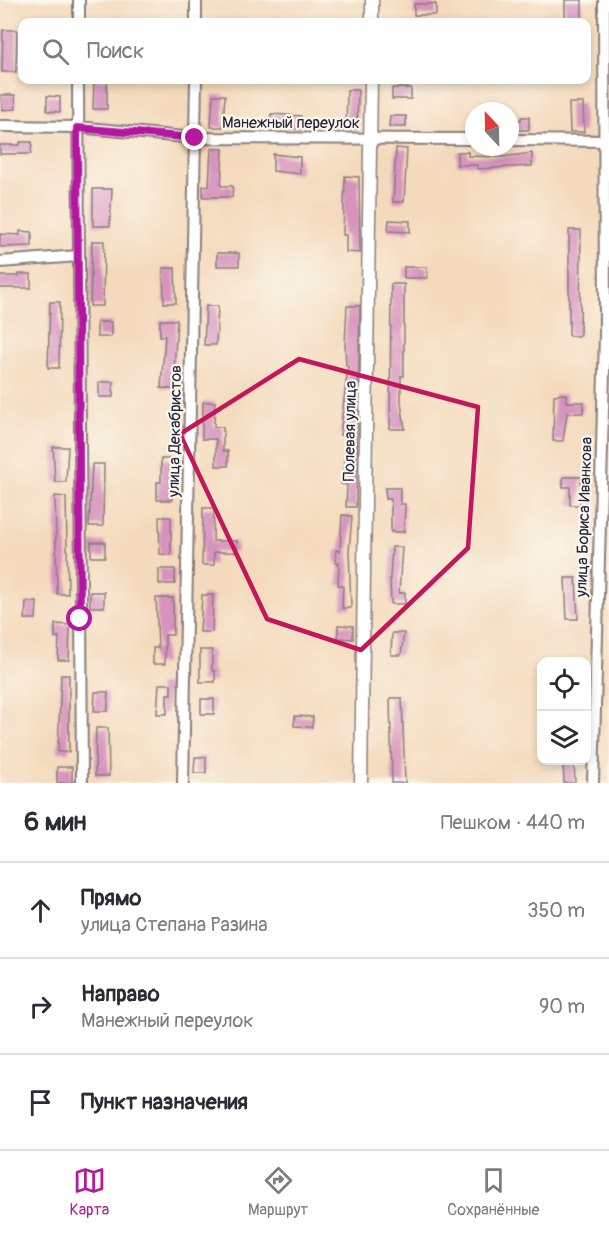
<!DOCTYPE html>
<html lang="ru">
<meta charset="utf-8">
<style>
:root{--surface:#fff;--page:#f7f7f7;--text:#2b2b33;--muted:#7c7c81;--line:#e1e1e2;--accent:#b5179e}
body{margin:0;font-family:Pangolin,sans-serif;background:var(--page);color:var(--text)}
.controls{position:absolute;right:18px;bottom:18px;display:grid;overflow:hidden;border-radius:12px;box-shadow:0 3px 9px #0003}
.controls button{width:54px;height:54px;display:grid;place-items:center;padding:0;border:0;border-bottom:2px solid var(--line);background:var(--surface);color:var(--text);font:30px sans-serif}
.compass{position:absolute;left:465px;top:102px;width:54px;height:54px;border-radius:50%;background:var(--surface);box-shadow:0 3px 9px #0003;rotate:338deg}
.stop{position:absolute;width:18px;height:18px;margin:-14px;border:4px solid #b5179e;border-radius:50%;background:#fff}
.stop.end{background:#b5179e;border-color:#fff;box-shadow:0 2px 6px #0008}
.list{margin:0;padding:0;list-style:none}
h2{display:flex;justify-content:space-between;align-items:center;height:78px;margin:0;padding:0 24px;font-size:26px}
h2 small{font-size:20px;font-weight:400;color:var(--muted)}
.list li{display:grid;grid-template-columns:39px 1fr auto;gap:18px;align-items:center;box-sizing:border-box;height:96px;padding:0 24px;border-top:2px solid var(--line)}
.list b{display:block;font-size:22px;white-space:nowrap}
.list p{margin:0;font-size:20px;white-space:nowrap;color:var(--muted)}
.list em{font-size:20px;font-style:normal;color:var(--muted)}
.icon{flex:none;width:33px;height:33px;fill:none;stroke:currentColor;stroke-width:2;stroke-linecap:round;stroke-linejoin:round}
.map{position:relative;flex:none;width:609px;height:783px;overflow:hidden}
.search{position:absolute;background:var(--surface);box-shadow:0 3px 9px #0003;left:18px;right:18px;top:18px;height:66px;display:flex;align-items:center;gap:15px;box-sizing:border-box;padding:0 21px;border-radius:12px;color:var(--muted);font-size:22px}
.sheet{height:366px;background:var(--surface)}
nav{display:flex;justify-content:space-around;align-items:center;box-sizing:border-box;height:84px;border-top:2px solid var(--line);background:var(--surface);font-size:16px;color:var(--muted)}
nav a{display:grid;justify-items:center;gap:3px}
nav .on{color:var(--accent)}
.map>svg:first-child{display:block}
.building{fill:#d792be}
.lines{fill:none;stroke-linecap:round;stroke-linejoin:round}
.minor-casing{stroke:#8b7e7c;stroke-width:14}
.tertiary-casing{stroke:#8b7e7c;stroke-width:15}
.minor{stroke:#fff;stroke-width:10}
.tertiary{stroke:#fff;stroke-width:12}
.route{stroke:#b5179e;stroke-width:8}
.marked{fill:none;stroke:#c2185b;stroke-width:4.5;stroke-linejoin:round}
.labels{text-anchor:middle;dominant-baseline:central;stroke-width:4.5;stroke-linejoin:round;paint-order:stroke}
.street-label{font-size:16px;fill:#22223b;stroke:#fbf7ec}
</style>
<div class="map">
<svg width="609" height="783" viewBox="0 0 609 783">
<rect width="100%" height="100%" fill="#fbf7ec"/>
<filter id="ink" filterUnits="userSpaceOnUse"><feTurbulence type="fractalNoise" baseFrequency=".0167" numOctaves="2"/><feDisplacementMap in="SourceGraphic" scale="12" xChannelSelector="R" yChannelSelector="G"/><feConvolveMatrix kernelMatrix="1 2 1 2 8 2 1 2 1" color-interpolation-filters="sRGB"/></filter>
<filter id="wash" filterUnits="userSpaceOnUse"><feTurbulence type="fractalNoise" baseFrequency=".008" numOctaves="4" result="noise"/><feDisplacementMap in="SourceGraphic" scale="24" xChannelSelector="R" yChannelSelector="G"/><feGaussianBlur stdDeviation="1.35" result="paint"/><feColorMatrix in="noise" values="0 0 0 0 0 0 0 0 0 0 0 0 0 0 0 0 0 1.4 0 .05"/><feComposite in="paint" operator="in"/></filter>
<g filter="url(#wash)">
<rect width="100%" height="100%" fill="#f4dabc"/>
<g id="blocks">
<!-- building -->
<path class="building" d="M565,0H582V20H565Z
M414,4H436V15H414Z
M3,30H17L16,72H2Z
M94,80H107V109H93Z
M392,88H411V99H392Z
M347,90H358L357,129L346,128Z
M1,95H15L16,109L2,110Z
M213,95H225L223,127H211Z
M47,96L60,97V112L47,111Z
M569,103H583L584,132H570Z
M271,114L301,116L300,129L271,127Z
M390,116H406V127H389Z
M521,117H529V130H510V120H521Z
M20,142H32L31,154H0V145H20Z
M396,148L407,149L404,202H393Z
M211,149H223L221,186H233L232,197H203V186H209Z
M457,152H468V156L502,157L532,153V166L477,169V165H457Z
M273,154L300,157V174L273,171Z
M345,176L359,177L360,253L346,252V235H343Z
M93,189H112L110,226H93Z
M389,220L410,221V232L388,231Z
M569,230H581L580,336H569Z
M20,231L32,232V246L0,247V234L20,235Z
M92,241H104L103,306H90Z
M217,253H239V266H217Z
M404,267H427V278H404Z
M163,268H175L176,303H164Z
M19,274H31V288H0V276H19Z
M391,284H404V376H401V402L405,429H390Z
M50,302H60L59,368H48Z
M206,306H218L216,345H204Z
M347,306H360L356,507H346L347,485L341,484L347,436L340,435L348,366H346L345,345Z
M160,320H177L173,389L161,388L165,336H160Z
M97,322H111V337H97Z
M99,382H113V397H99Z
M566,394V402H584L583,413H567L563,441H553L554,395Z
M203,402H215L214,427H223V451H228V466H216V439H202Z
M53,447H68L66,482H55Z
M161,459H173L172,500H157V482H161Z
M92,464H104L103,526H89Z
M563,477H581L580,505H570V487H563Z
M385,488H400V504H405L404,532H391V499H386Z
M55,496L66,497L68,594H57Z
M203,508H214L213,541H237V552H214V565H202Z
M342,515L352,516L349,551L351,608H342L343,586L338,585L339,563H335L336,550L340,551Z
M159,517H171V555L160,554Z
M91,542H105V557H91Z
M392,547H402L399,593H405V604H391L390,578Z
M159,569H175V584H159Z
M565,578H576L578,619H567Z
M90,592H104V607H90Z
M202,595H213L212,632H200Z
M156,598H173V635H165V664H153V648H158Z
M26,602H37L36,619H25Z
M55,624L70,625L69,660H58L59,637H55Z
M338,625L353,626V639L338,638Z
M392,633H404L401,655H391Z
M200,650H212V671H215V682H200Z
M61,675H69V752H58Z
M159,684H171V694H167V714H157Z
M95,692H108V711H94Z
M390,698H402L405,783H392Z
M201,699H214V714H201Z
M295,716L313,717L312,727L294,726Z
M96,728H108L109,776H95Z
M195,757H206V773H194Z
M563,762H574L575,783H564Z
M57,767H72V783H57Z"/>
</g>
</g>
<g filter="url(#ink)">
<use href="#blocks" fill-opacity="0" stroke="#8b7e7c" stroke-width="1.5"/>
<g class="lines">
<defs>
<path id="minor" d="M79,22V0
M196,22V0
M78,80L82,783
M0,126L77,127L195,138L474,139
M510,140L609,141
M0,262L78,256
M183,783L196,80
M593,783L605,335L604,0"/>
<path id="tertiary" d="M372,22V0
M361,783L371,80"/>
</defs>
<!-- minor casing -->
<use href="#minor" class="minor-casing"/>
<!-- tertiary casing -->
<use href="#tertiary" class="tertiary-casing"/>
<!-- minor -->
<use href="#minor" class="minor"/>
<!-- tertiary -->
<use href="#tertiary" class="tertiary"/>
</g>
</g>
<g class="lines" filter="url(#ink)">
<!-- route -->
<path class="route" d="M80,619L77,128L195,138"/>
</g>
<!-- marked area -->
<path class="marked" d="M299,359L478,407L468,548L361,650L267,619L180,434Z"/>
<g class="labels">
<!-- street labels -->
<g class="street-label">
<text x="291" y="123">Манежный переулок</text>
<text transform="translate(175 431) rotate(-89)">улица Декабристов</text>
<text transform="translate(350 431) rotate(-89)">Полевая улица</text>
<text transform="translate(584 517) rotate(-88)">улица Бориса Иванкова</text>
</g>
</g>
</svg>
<div class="controls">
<button><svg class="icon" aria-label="locate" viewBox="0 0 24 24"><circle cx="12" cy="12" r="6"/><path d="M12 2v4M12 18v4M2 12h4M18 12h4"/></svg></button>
<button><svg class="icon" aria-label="layers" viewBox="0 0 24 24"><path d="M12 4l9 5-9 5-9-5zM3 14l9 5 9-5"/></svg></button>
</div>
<svg class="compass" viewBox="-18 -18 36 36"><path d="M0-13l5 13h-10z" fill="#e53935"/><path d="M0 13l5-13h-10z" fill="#7c7c81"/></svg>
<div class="stop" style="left:80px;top:619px"></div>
<div class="stop end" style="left:195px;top:138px"></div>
<div class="search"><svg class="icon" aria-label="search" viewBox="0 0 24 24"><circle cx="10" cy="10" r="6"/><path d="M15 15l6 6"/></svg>Поиск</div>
</div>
<section class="sheet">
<h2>6 мин<small>Пешком · 440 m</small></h2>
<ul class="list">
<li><svg class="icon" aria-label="ahead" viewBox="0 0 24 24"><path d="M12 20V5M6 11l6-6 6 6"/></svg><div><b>Прямо</b><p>улица Степана Разина</p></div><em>350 m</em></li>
<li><svg class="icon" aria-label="right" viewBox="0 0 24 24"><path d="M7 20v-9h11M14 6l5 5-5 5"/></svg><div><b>Направо</b><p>Манежный переулок</p></div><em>90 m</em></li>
<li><svg class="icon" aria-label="arrive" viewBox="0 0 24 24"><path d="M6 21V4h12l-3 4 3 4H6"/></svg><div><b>Пункт назначения</b></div></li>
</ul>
</section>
<nav>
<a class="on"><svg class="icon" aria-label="map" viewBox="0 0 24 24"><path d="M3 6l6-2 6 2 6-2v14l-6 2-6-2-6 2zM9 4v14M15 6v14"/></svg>Карта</a>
<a><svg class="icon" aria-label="directions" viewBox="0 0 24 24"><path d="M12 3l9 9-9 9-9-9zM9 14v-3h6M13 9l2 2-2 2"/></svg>Маршрут</a>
<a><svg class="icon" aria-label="saved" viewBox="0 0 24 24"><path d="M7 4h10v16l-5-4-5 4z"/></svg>Сохранённые</a>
</nav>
